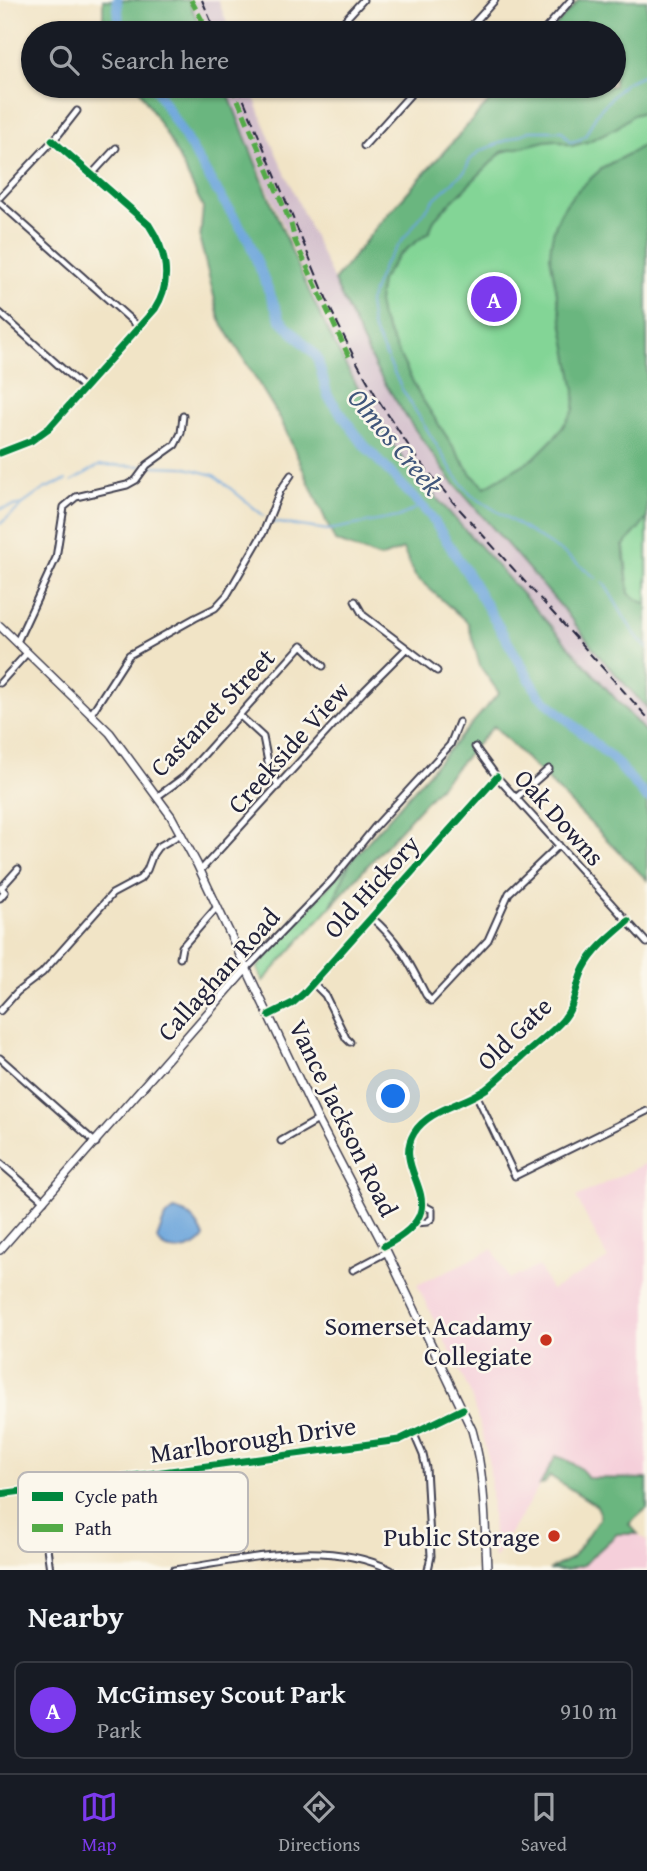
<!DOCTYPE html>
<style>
:root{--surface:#171b24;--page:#242831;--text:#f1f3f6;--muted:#9ea1a6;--line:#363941;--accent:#7c3aed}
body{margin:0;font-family:"Gentium Book Plus",serif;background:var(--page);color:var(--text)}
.you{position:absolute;left:394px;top:1097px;width:24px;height:24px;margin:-18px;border:5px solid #fff;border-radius:50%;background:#1a73e8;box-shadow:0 0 0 10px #1a73e833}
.badge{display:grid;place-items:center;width:46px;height:46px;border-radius:50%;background:var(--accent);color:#fff;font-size:23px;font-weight:700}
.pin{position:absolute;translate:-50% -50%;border:4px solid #fff;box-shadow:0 2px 7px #0006}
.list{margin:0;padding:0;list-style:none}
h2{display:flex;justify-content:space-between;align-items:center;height:91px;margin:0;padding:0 28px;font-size:30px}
h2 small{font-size:23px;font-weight:400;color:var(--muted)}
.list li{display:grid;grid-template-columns:46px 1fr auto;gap:21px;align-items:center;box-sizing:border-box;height:98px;margin:0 14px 14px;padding:0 14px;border:2px solid var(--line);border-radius:10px}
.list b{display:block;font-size:26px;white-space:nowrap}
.list p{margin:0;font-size:23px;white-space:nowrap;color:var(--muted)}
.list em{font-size:23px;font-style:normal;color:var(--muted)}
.icon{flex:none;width:38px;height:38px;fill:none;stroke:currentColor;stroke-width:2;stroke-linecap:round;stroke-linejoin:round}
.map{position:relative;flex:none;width:647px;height:1570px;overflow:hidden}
.search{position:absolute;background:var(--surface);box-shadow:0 2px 5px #0004;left:21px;right:21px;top:21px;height:77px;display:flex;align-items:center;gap:18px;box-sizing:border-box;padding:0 24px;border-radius:38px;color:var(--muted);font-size:26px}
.sheet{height:203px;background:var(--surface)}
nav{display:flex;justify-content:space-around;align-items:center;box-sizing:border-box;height:98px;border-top:2px solid var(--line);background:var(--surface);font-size:19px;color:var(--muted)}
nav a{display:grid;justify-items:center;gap:4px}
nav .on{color:var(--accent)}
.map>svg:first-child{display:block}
.built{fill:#f5cfda}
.industrial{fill:#d1bdcb}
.green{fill:#83d596;stroke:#527c68;stroke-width:2}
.forest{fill:#6ab67f;stroke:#466c5d;stroke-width:2}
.water{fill:#6ca5db;stroke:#47648b;stroke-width:2}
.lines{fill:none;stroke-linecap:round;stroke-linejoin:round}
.stream{stroke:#6ca5db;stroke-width:2}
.river{stroke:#6ca5db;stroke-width:10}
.street-casing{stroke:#413f50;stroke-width:9}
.secondary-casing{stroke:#413f50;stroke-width:10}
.street{stroke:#fff;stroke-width:5}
.secondary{stroke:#fff;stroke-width:7}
.rail{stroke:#22223b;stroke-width:2;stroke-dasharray:10 5;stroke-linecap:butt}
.quiet{stroke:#53aa46;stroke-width:5;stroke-dasharray:10 5;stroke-linecap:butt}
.cycleway-casing{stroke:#fbf7ec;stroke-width:11}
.cycleway{stroke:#00873e;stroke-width:7}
.poi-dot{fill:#c8321e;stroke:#fbf7ec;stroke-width:2.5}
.labels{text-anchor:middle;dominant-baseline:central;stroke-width:5;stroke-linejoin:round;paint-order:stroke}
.street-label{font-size:26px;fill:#22223b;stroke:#fbf7ec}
.poi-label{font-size:26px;fill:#22223b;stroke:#fbf7ec;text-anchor:end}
.water-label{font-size:28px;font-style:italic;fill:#40567b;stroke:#fbf7ec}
.key{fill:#fbf7ec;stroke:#bab7b7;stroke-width:2}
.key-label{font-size:19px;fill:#22223b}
</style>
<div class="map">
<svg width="647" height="1570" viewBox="0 0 647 1570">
<rect width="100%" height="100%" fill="#fbf7ec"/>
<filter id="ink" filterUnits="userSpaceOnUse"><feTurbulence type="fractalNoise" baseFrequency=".0143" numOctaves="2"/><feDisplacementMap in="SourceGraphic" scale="14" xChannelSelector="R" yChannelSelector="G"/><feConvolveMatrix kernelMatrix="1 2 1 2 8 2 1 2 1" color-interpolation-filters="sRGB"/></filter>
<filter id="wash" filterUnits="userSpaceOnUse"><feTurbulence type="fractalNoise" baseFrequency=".00686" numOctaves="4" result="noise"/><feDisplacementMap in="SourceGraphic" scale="28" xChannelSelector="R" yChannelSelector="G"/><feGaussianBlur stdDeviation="1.57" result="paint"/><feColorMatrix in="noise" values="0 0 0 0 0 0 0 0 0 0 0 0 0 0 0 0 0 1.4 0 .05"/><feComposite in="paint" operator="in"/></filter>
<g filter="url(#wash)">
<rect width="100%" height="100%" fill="#f1e4c6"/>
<!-- built -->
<path class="built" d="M647,1163V1481L571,1483L548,1472L494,1559L490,1469L482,1432L469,1390L417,1285L493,1249L509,1279L539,1266L551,1290L608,1259L576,1197Z
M617,1534H638L647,1541V1570H566L583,1565Z"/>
<!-- industrial -->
<path class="industrial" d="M188,0H218L231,33H203Z
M225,86H250L271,142L334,281L376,369L407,418L451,480L565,611L600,657L647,708V734L408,466L388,440L348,373L326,328Z"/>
<!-- green -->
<path class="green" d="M579,0H647V605L629,594L624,547L451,480L407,418L376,369L334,281L380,223L503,86H614V33H549Z
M350,862L331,906L263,981L257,968Z"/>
<!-- forest -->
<path class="forest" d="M103,0H188L203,33H106L103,23Z
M579,0H647V111L633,115L618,127L587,142L572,146L555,140L545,141L502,152L435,218L429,232L398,256L381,281L378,302L381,318L419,394L471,474L485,487L534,458L557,435L574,410L575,391L550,256C551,223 564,201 588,181C595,175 602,167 609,164C624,156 635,152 647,142V519L623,546L629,594L647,605V708L600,657L565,611L451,480L407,418L376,369L334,281L380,223L503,86H614V33H549Z
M137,86H225C277,216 325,352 408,466L647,734V880L494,726L331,906L350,862L499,693L480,666L468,623L415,576L403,549L380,558L335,541L281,420L220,320L200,241L203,207L172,144Z
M556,1456C567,1459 582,1467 588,1478L647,1479V1508L629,1524L638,1534H617L583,1565L566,1570H549L572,1558L599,1519V1511L597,1506L550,1476L545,1483L540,1485Z"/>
<!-- water -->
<path class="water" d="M174,1210C189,1212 198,1223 204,1237C195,1252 166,1256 157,1239L165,1217Z"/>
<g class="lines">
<!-- stream -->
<path class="stream" d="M151,466L183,467L214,475L264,516
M72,481L100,465L141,466
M0,509L23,504L44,489L66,480
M272,522L328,530L398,517L421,506
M0,524L23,505
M596,578L565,554L471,495L455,475L402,389L372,327L369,302L384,264L435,198L465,171L470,160L480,151L530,131H562L570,142L579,140L585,136L597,113L625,83L647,73
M603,582C618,604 628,629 647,648"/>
<!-- river -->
<path class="river" d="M117,0L120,33
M154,86L214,186L248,239L280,319L317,357L328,396L364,445L430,515L469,576L539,695L615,761L647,798"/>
</g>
</g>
<g filter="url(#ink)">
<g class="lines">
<defs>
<path id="street" d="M333,33L363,0
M465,33L495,0
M542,33L571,0
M364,146L418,86
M92,174L116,148
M0,197L59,134L77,111
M0,203L139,327
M0,313L84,388
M0,453L31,441L49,428L155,309C173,281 166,251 149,225L52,140
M355,601L363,615L437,671
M17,642L56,558L64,507L76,497L127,485L136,480L147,465L175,445L181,433L183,416
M0,683L27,653
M91,714L129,655L195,618L215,608L227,595L263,533L280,491L291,475
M239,715L263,737L268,762L278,786
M475,747L497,777L647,943
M158,796L184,777L302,645L323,666
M517,797L549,769
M200,871L365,690L406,649
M1,888L18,869
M0,898L5,892L1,888
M371,917C400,942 409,962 426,995L431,1001L488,940L509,893L559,845
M180,958L182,947L217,907
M247,968L332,880L374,828L450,745L459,722
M313,983L325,995L346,1038L350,1042
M0,1011L17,992L42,973L112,894L140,879L147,870L153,854L158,847L181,834
M269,1015L293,1003L304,993L497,777
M0,1058L96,1143
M476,1094L515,1176L647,1111
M281,1141L318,1120
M0,1163L44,1201
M415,1223L427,1222L432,1218V1210L421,1204
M384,1246C463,1206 389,1174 414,1133C429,1109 463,1105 486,1089C498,1080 510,1067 522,1057C535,1045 550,1034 562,1021C576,1006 575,985 584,968C594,949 612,935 628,921
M353,1270L387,1252
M414,1434L423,1455L426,1468L431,1556L428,1570
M39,1489L50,1570
M0,1494L399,1440L463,1409
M174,1570C245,1560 324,1537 391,1570"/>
<path id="secondary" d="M0,626L110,733L171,816L197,864L318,1120L387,1252L472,1430C485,1475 485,1523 487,1570
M0,1250L247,968"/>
</defs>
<!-- street casing -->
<use href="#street" class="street-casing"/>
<!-- secondary casing -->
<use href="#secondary" class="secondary-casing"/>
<!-- street -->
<use href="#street" class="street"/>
<!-- secondary -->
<use href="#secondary" class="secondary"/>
<!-- rail -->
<path class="rail" d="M202,0L216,33
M238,86L332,312L355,359L379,401L414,454L453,502L647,717"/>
<!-- quiet -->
<path class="quiet" d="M191,0L209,33
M232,86L291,224L295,241L350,359"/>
<defs>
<path id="cycleway" d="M0,453L31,441L49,428L155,309C173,281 166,251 149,225L52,140
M269,1015L293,1003L304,993L497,777
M384,1246C463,1206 389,1174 414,1133C429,1109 463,1105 486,1089C498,1080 510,1067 522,1057C535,1045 550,1034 562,1021C576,1006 575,985 584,968C594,949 612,935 628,921
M0,1494L399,1440L463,1409"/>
</defs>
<!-- cycleway casing -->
<use href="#cycleway" class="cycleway-casing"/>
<!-- cycleway -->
<use href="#cycleway" class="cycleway"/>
</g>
</g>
<!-- markers -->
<g class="poi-dot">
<circle cx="546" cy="1340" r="7"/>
<circle cx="554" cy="1536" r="7"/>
</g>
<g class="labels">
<!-- street labels -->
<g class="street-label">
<text transform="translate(212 712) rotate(-46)">Castanet Street</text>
<text transform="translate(288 747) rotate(-48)">Creekside View</text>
<text transform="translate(560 817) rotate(48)">Oak Downs</text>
<text transform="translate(371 886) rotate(-48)">Old Hickory</text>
<text transform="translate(218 974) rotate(-48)">Callaghan Road</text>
<text transform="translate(514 1033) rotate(-44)">Old Gate</text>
<text transform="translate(344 1118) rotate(64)">Vance Jackson Road</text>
<text transform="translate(253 1439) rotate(-8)">Marlborough Drive</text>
</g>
<!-- poi labels -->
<g class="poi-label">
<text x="532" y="1325">Somerset Acadamy<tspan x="532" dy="30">Collegiate</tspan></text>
<text x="540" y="1536">Public Storage</text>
</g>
<!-- water labels -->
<g class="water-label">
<text transform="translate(396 441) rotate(50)">Olmos Creek</text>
</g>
</g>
<!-- legend -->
<rect x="18" y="1472" width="230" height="80" rx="10" class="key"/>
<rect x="32" y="1492" width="31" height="9" fill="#00873e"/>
<rect x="32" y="1524" width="31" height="8" fill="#53aa46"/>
<g class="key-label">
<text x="75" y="1503">Cycle path</text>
<text x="75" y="1535">Path</text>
</g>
</svg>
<div class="you"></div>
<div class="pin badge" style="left:494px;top:299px">A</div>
<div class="search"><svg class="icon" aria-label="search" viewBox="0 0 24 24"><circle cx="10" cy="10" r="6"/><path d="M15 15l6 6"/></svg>Search here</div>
</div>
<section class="sheet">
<h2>Nearby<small></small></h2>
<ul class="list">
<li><span class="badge">A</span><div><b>McGimsey Scout Park</b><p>Park</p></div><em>910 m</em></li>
</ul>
</section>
<nav>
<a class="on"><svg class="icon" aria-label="map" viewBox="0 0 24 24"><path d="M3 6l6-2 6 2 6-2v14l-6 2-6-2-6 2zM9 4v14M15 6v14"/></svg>Map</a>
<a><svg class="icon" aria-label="directions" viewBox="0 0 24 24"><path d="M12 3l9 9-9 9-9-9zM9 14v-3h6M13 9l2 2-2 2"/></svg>Directions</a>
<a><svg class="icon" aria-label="saved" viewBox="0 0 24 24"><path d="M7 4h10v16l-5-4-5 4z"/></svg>Saved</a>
</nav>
